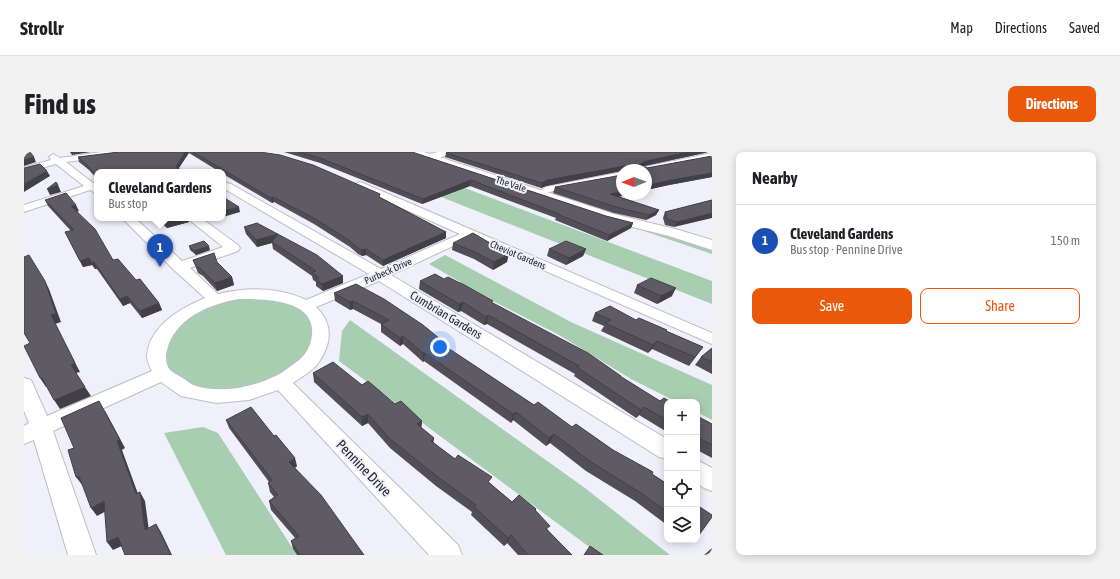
<!DOCTYPE html>
<meta charset="utf-8">
<style>
:root{--surface:#fff;--page:#f2f2f2;--text:#202124;--muted:#757577;--line:#e0e0e0;--accent:#ea580c}
body{margin:0;font-family:"Asap Condensed",sans-serif;background:var(--page);color:var(--text)}
.controls{position:absolute;right:12px;bottom:12px;display:grid;overflow:hidden;border-radius:8px;box-shadow:0 2px 10px #0003}
.controls button{width:36px;height:36px;display:grid;place-items:center;padding:0;border:0;border-bottom:1px solid var(--line);background:var(--surface);color:var(--text);font:20px sans-serif}
.compass{position:absolute;left:592px;top:12px;width:36px;height:36px;border-radius:50%;background:var(--surface);box-shadow:0 2px 10px #0003;rotate:269deg}
.you{position:absolute;left:416px;top:195px;width:14px;height:14px;margin:-10px;border:3px solid #fff;border-radius:50%;background:#1a73e8;box-shadow:0 0 0 6px #1a73e833}
.badge{display:grid;place-items:center;width:26px;height:26px;border-radius:50%;background:var(--accent);color:#fff;font-size:13px;font-weight:700}
.pin{position:absolute;translate:-50% -33px;filter:drop-shadow(0 1px 2px #0008)}
.pin::after{content:'';position:absolute;top:21px;width:14px;height:12px;background:inherit;clip-path:polygon(0 0,100% 0,50% 100%)}
.popup{position:absolute;left:70px;top:17px;width:132px;height:52px;box-sizing:border-box;display:grid;place-content:center;border-radius:8px;background:var(--surface);filter:drop-shadow(0 1px 3px #0005);font-size:13px;white-space:nowrap;color:var(--muted)}
.popup b{font-size:15px;color:var(--text)}
.popup::after{content:'';position:absolute;left:50%;top:100%;margin-left:-8px;border:8px solid transparent;border-top-color:var(--surface)}
.list{margin:0;padding:0;list-style:none}
h2{display:flex;justify-content:space-between;align-items:center;height:52px;margin:0;padding:0 16px;font-size:17px}
h2 small{font-size:13px;font-weight:400;color:var(--muted)}
.list li{display:grid;grid-template-columns:26px 1fr auto;gap:12px;align-items:center;box-sizing:border-box;height:72px;padding:0 16px;border-top:1px solid var(--line)}
.list b{display:block;font-size:15px;white-space:nowrap}
.list p{margin:0;font-size:13px;white-space:nowrap;color:var(--muted)}
.list em{font-size:13px;font-style:normal;color:var(--muted)}
.actions{display:flex;gap:8px;padding:12px 16px}
.actions a{flex:1;padding:9px 0;border:1px solid var(--accent);border-radius:8px;text-align:center;font-size:14px;color:var(--accent)}
.actions .main{background:var(--accent);color:#fff}
.icon{flex:none;width:22px;height:22px;fill:none;stroke:currentColor;stroke-width:2;stroke-linecap:round;stroke-linejoin:round}
.map{position:relative;flex:none;width:688px;height:403px;overflow:hidden;border-radius:8px}
header{display:flex;align-items:center;gap:24px;box-sizing:border-box;height:56px;padding:0 20px;background:var(--surface);border-bottom:1px solid var(--line)}
header strong{font-size:19px}
nav{display:flex;gap:22px;margin-inline-start:auto;font-size:14px}
.intro{display:flex;align-items:center;justify-content:space-between;box-sizing:border-box;height:96px;padding:0 24px}
h1{margin:0;font-size:28px}
.button{padding:10px 18px;border-radius:8px;background:var(--accent);color:#fff;font-size:14px;font-weight:700}
main{display:flex;gap:24px;padding:0 24px}
aside{flex:1;background:var(--surface);border-radius:8px;box-shadow:0 2px 10px #0003}
.map>svg:first-child{display:block}
.green{fill:#a8ceb1}
.lines{fill:none;stroke-linecap:round;stroke-linejoin:round}
.minor-casing{stroke:#bcbdc8;stroke-width:2}
.tertiary-casing{stroke:#bcbdc8;stroke-width:2}
.minor{fill:#fff;fill-rule:evenodd}
.tertiary{fill:#fff;fill-rule:evenodd}
.wall{fill:#524e56}
.shaded-wall{fill:#424046}
.building{fill:#5f5b64;stroke:#424046}
.labels{text-anchor:middle;dominant-baseline:central;stroke-width:4;stroke-linejoin:round;paint-order:stroke}
.far-street-label{font-size:10px;fill:#27282c;stroke:#eff0fc}
.street-label{font-size:12px;fill:#27282c;stroke:#eff0fc}
.near-street-label{font-size:14px;fill:#27282c;stroke:#eff0fc}
</style>
<header>
<strong>Strollr</strong>
<nav><a>Map</a><a>Directions</a><a>Saved</a></nav>
</header>
<div class="intro"><h1>Find us</h1><a class="button">Directions</a></div>
<main>
<div class="map">
<svg width="688" height="403" viewBox="0 0 688 403">
<rect width="100%" height="100%" fill="#eff0fc"/>
<!-- green -->
<path class="green" d="M312,0H345L688,129V152L306,1Z
M609,74L688,95V102L617,78Z
M421,103L547,170L688,233V268L673,260V250H653L607,227L535,183L469,149L405,112Z
M214,142L282,154L296,191L257,230L192,244L138,222L137,186L154,166Z
M326,168L561,336L646,403H576L315,209L318,179Z
M179,275L194,281L273,403H202L140,281Z"/>
<g class="lines">
<defs>
<path id="minor" d="M78,0H101L97,3L42,10L69,31L73,30V42L66,38L0,60V53L60,34L32,12L0,21V15L27,8L25,5L29,2L36,6Z
M414,0H431L430,2L403,8L399,5L400,3Z
M688,1V7L622,20V18H615L620,15Z
M598,20V26L525,40L515,45L510,42L522,35Z
M199,30L207,32L357,117L436,82L331,35L330,33L335,30L339,31L688,181V192L446,86L367,123L643,287V307L635,305L355,129L292,155C311,173 307,195 292,214C286,220 276,226 269,231L434,393L438,403H405L254,238L225,248L192,251L157,244L137,230L29,279L72,403H44L10,288L0,292V274L5,271L0,259V226L7,228L23,264L128,219C126,215 123,209 123,204C125,174 157,156 181,146L150,118L98,66H111L158,109L199,95L163,66H177L214,93L216,96L214,99L166,116L194,142C224,135 254,135 282,148L345,122L199,36ZM214,147C238,147 292,146 288,183C287,193 282,203 274,209C266,214 258,222 249,225C227,236 193,242 169,233C165,231 161,227 157,225C154,223 149,221 146,218C142,213 141,204 143,198C151,166 184,153 214,147Z
M673,308L688,316V339L680,336L673,331Z"/>
<path id="tertiary" d="M384,0H400L590,62L655,78L688,88V98L645,84L580,68L385,2Z"/>
</defs>
<!-- minor casing -->
<use href="#minor" class="minor-casing"/>
<!-- tertiary casing -->
<use href="#tertiary" class="tertiary-casing"/>
<!-- minor -->
<use href="#minor" class="minor"/>
<!-- tertiary -->
<use href="#tertiary" class="tertiary"/>
</g>
<!-- wall -->
<path class="wall" d="M95,0H236L356,45L422,80V86L359,114L342,103L338,104L334,102L326,95L290,72L250,50L248,51L199,22V20H196L165,1L73,20V27L65,18L55,10L54,5Z
M260,0H388L582,64L609,71L607,76L583,89L531,68L532,66L446,34L398,52L296,11Z
M426,0H685L620,14L618,15L623,16L688,4V25L645,33L622,38V18H598L522,34L517,36L421,5L422,1Z
M531,35L598,42H606L595,45L635,58L632,63L622,68L590,61L529,41Z
M21,48L55,59H53L89,108L112,128L135,151L138,158L118,166L106,151L99,154L73,117H71L68,113L59,115L41,80L47,79L24,54Z
M688,48L650,75L641,73L639,66L641,60Z
M131,66H164L165,70L143,76Z
M220,75L319,124V131L299,139L292,134V130L289,128L288,124L249,97L248,91L233,95L222,82Z
M429,91L483,110L469,118L450,107L428,98Z
M165,94L186,98L172,103L166,98Z
M525,97H562L559,104L542,113L523,104Z
M169,108L193,110L208,125L210,133L193,139L179,124L174,121Z
M420,127L468,151L597,225L636,249L643,250V280L615,263L612,266L550,224L551,222L463,172L460,173L437,159L434,160L395,137L396,129Z
M332,132L420,194L510,253L589,298L628,322L643,332V373L611,349L562,319L526,291L522,294L489,268L487,271L400,209L399,210L379,192L376,194L357,180V172L329,157L326,158L311,149L310,141Z
M613,133L648,144L633,152L610,141Z
M571,161L612,168L642,179L679,195L665,214L628,197L624,201L577,179L580,174L568,169Z
M688,196V222L671,213L677,205Z
M289,221L338,233L371,252L398,269L397,276L410,291L431,307L466,331L488,350L512,357V359L524,378L548,403H494L483,391L480,394L447,363L448,360L412,334L366,296L344,271L338,274L290,230Z
M673,264L688,272V306L673,298Z
M202,268L273,314L271,316L340,403H273L269,397L267,389L272,387L247,358L245,349L250,345L246,340L244,331L245,330L205,276Z
M663,388H669L667,391Z
M688,396V403H680Z"/>
<!-- shaded-wall -->
<path class="shaded-wall" d="M46,0H67L48,3Z
M161,0H164L165,1L153,19L152,15Z
M665,0H685L620,14L614,18L615,13L622,9Z
M10,5L12,10L0,14V8Z
M601,14L599,18H598V19L522,34L517,36L518,31L523,28Z
M23,19L26,24L0,40V32Z
M688,21V25L645,33L622,38V34L647,28Z
M447,28L446,34L398,52L399,47Z
M34,33L37,40L26,43L23,37Z
M598,39V42H606L584,47L586,42Z
M249,45L250,50L248,51L247,46Z
M52,53L55,59L50,60L47,54Z
M215,55L216,60L199,65V59Z
M635,58L632,63L622,68L625,63Z
M688,61V66L650,75L653,70Z
M158,66H164L165,70L143,76L142,70Z
M609,71L607,76L583,89L585,83Z
M422,80V86L359,114V108Z
M254,82L255,89L233,95L232,88Z
M185,94L186,98L172,103L170,99Z
M342,97V103L338,104L337,98Z
M562,97L559,104L542,113L545,106Z
M485,102L483,110L469,118L470,110Z
M65,106L68,113L59,115L56,109Z
M70,110L73,117H71L68,111Z
M319,124V131L299,139L298,132Z
M208,125L210,133L193,139L191,131Z
M21,129L25,137L37,170L31,172L56,220L52,221L47,213L27,163Z
M652,136L648,144L633,152L637,144Z
M103,144L106,151L99,154L96,147Z
M329,149V157L326,158V150Z
M439,150L437,159L434,160L435,152Z
M135,151L138,158L118,166L116,159Z
M464,163L463,172L460,173L462,165Z
M379,184V192L376,194V186Z
M633,189L628,197L624,201L629,193Z
M679,195L673,203L665,214L671,205Z
M399,201H401L400,209L399,210Z
M16,226H18L24,234L22,235Z
M61,235L67,244L36,257L30,248Z
M620,255L615,263L612,266L617,258Z
M80,257L101,296L98,298L117,350L116,340L121,349L126,386L121,378L112,342Z
M492,260L489,268L487,271L489,262Z
M344,262V271L338,274V265Z
M398,269L397,278L393,272Z
M530,282L526,291L522,294L525,286Z
M410,286L409,294L407,289Z
M271,306L273,314L267,318L265,310Z
M55,324L59,334L52,325Z
M80,349L86,357L73,364L67,356Z
M132,372L137,380L148,403H147Z
M487,383L483,391L480,394L484,386Z
M94,385L100,393L89,398L83,390Z"/>
<!-- building -->
<path class="building" d="M6,0L10,5L0,8V2Z
M95,0H161L152,15L160,20H73V24L63,13L54,5Z
M169,0H236L256,3L289,13L356,42L355,45L422,80L359,108L342,97L337,98L334,96L326,89L290,66L249,45L247,46Z
M275,0H388L582,64L609,71L585,83L533,62H535L447,28L399,47L296,6Z
M426,0H665L622,9L615,13L617,15H622L623,16L688,4V21L647,28L622,34V18H600L601,14L523,28L518,31L422,1Z
M16,12L23,19L0,32V16Z
M598,23V39L586,42L635,58L625,63L592,55L531,35Z
M32,30L34,33L23,37Z
M42,41L52,53L47,54L71,77L89,108L94,107L112,128L116,127L135,151L116,159L103,144L96,147L70,110L68,111L65,106L56,109L41,80L50,78L21,48Z
M199,45L215,55L199,59Z
M688,48V61L653,70L643,67L641,60Z
M136,66H158L142,70Z
M233,71L293,103L319,124L298,132L292,127L295,126L288,120L292,119L248,90L254,82L232,88L220,75Z
M449,81L485,102L470,110L451,100L429,91Z
M180,89L185,94L170,99L165,94Z
M542,89L562,97L545,106L525,97Z
M190,101L193,110L208,125L191,131L177,117L172,114L169,108Z
M5,103L21,129L32,162L27,163L51,211L47,213L61,235L30,248L18,226H16L0,194L6,191L0,181V105Z
M411,122L420,127L424,125L436,131H437L469,149L467,150L564,201L597,224H596L636,249L640,246L647,250H643V268L620,255L617,258L554,216L555,214L464,163L462,165L439,150L435,152L396,129Z
M627,126L652,136L637,144L613,133Z
M332,132L360,147L399,173L421,191L418,192L510,253L514,250L548,275L552,272L589,298L629,320L628,322L643,332V360L617,341L567,310L530,282L525,286L492,260L489,262L401,201H399L379,184L376,186L357,172L365,168L329,149L326,150L310,141Z
M586,154L612,168L615,166L643,178L642,179L679,195L671,205L633,189L629,193L581,171L587,168L571,161Z
M688,196V210L677,205Z
M309,210L338,233L344,229L371,252L377,249L398,269L393,272L410,286L407,289L431,307L434,303L468,325L464,330L488,350L495,343L512,357L511,358L526,374L522,377L548,403H504L487,383L484,386L450,355L452,353L414,325L366,287L344,262L338,265L289,221Z
M75,249L96,288L93,289L112,342L116,340L121,378L132,372L147,403H101L94,385L83,390L80,349L67,356L55,324L52,325L44,298L50,296L37,266Z
M227,255L250,284L252,283L271,306L265,310L297,343L340,403H276L267,389L275,384L245,349L254,343L244,331L248,328L202,268Z
M673,264L688,272V293L673,285Z
M673,353L688,363V365L675,383L673,382Z
M566,394L579,403H560Z"/>
<g class="labels">
<!-- far-street labels -->
<g class="far-street-label">
<text transform="translate(487 32) rotate(18)">The Vale</text>
<text transform="translate(494 103) rotate(23)">Cheviot Gardens</text>
<text transform="translate(364 119) rotate(-24)">Purbeck Drive</text>
</g>
<!-- street labels -->
<g class="street-label">
<text transform="translate(422 163) rotate(31)">Cumbrian Gardens</text>
</g>
<!-- near-street labels -->
<g class="near-street-label">
<text transform="translate(340 316) rotate(46)">Pennine Drive</text>
</g>
</g>
</svg>
<div class="controls">
<button>+</button>
<button>−</button>
<button><svg class="icon" aria-label="locate" viewBox="0 0 24 24"><circle cx="12" cy="12" r="6"/><path d="M12 2v4M12 18v4M2 12h4M18 12h4"/></svg></button>
<button><svg class="icon" aria-label="layers" viewBox="0 0 24 24"><path d="M12 4l9 5-9 5-9-5zM3 14l9 5 9-5"/></svg></button>
</div>
<svg class="compass" viewBox="-18 -18 36 36"><path d="M0-13l5 13h-10z" fill="#e53935"/><path d="M0 13l5-13h-10z" fill="#757577"/></svg>
<div class="you"></div>
<div class="pin badge" style="left:136px;top:115px;background:#1a4fb4">1</div>
<div class="popup"><b>Cleveland Gardens</b>Bus stop</div>
</div>
<aside>
<h2>Nearby<small></small></h2>
<ul class="list">
<li><span class="badge" style="background:#1a4fb4">1</span><div><b>Cleveland Gardens</b><p>Bus stop · Pennine Drive</p></div><em>150 m</em></li>
</ul>
<div class="actions"><a class="main">Save</a><a>Share</a></div>
</aside>
</main>
